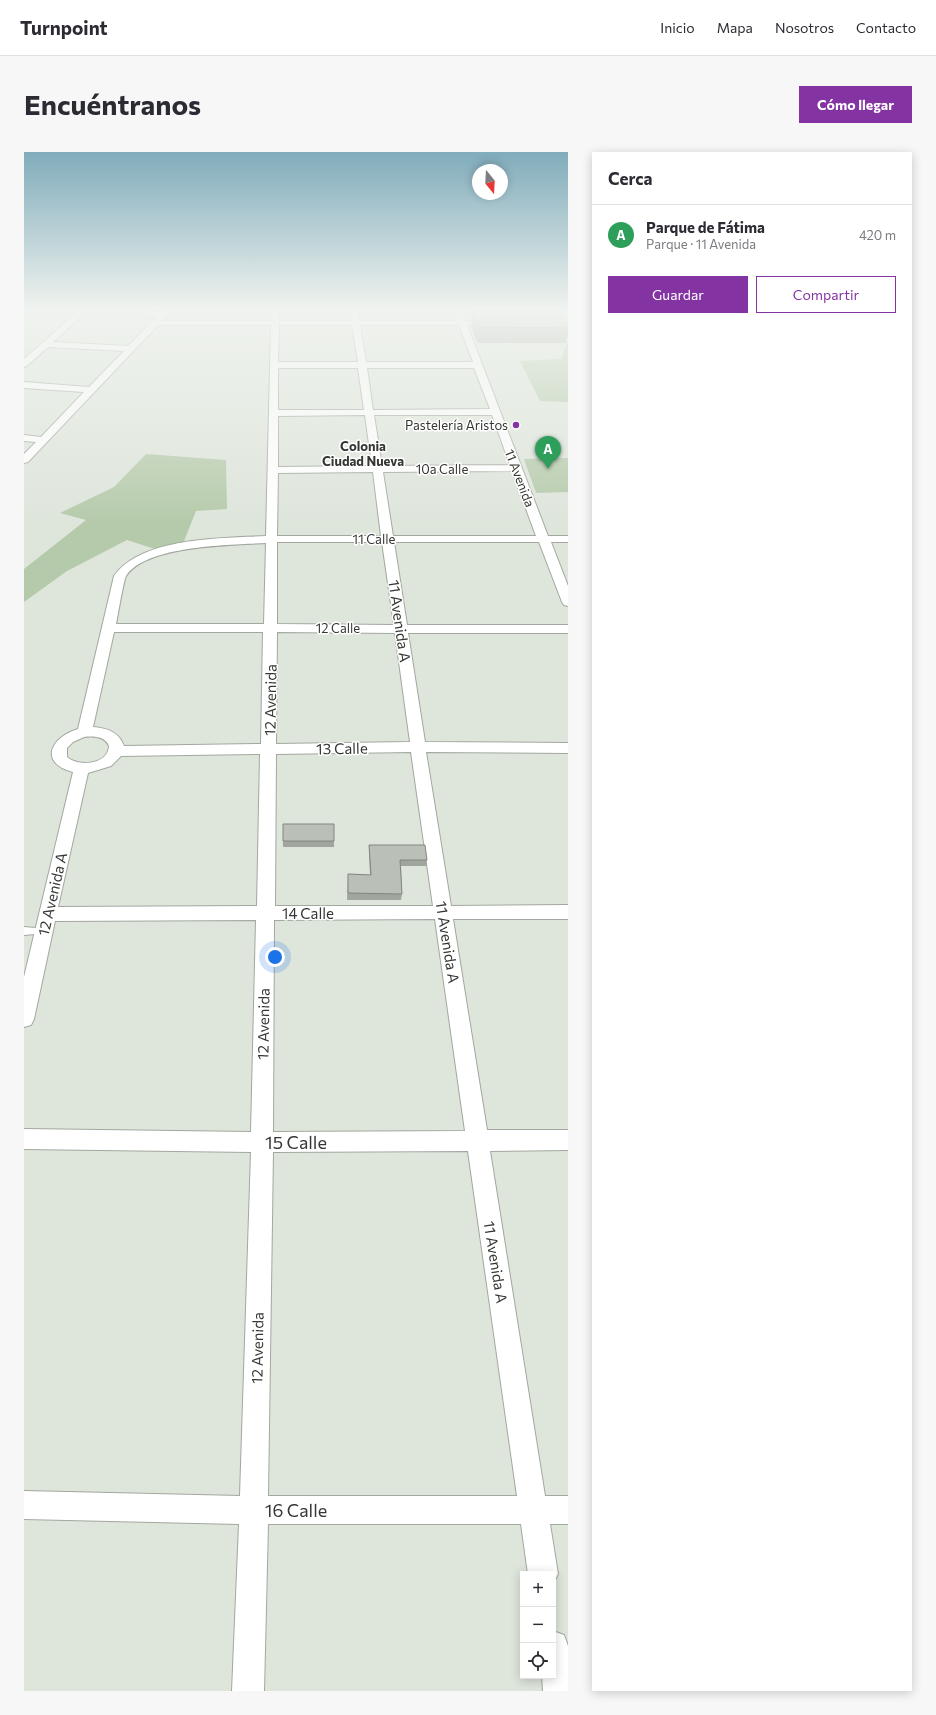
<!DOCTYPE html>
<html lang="es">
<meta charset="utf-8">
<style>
:root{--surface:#fff;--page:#f7f7f7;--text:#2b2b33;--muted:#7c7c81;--line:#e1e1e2;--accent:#8433a3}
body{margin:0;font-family:Commissioner,sans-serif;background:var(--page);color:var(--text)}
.controls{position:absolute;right:12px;bottom:12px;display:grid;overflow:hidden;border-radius:0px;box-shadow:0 2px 10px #0003}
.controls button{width:36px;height:36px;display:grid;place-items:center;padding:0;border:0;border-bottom:1px solid var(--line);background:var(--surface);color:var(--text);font:20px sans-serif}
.compass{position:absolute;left:448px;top:12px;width:36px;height:36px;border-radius:50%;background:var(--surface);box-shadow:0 2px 10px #0003;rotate:162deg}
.you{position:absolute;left:251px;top:805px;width:14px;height:14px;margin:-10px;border:3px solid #fff;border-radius:50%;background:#1a73e8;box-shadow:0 0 0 6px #1a73e833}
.badge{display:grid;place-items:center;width:26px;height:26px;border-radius:50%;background:var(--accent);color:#fff;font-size:13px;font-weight:700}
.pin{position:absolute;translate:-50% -33px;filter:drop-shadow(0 1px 2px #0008)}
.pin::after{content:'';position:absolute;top:21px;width:14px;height:12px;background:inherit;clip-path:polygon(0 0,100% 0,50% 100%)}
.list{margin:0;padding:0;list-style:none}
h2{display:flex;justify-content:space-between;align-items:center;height:52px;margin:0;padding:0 16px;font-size:17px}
h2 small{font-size:13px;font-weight:400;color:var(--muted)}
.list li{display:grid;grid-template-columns:26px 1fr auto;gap:12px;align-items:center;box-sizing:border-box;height:60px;padding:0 16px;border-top:1px solid var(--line)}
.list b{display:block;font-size:15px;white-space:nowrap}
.list p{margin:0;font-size:13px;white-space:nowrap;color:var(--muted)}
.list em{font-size:13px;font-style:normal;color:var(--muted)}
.actions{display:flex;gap:8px;padding:12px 16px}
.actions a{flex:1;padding:9px 0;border:1px solid var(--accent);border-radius:0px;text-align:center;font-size:14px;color:var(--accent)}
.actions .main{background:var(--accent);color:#fff}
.icon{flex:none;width:22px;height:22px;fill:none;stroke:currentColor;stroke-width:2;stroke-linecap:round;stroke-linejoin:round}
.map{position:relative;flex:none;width:544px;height:1539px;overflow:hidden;border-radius:0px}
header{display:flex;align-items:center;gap:24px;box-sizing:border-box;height:56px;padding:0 20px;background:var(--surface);border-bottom:1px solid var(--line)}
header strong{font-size:19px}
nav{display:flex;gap:22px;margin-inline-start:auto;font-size:14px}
.intro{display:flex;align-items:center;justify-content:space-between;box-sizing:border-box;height:96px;padding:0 24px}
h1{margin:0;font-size:28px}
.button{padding:10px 18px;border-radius:0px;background:var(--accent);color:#fff;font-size:14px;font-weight:700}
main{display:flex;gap:24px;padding:0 24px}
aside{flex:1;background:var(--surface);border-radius:0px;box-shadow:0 2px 10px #0003}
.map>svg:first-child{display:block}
.green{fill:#b5caaa}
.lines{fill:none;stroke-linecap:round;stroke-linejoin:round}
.service-casing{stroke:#a2a89f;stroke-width:2}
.minor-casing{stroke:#a2a89f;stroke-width:2}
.service{fill:#fff;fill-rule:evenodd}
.minor{fill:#fff;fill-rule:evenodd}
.wall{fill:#a0a59d}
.building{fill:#bac0b7;stroke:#828680}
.poi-dot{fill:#8433a3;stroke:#fff;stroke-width:1.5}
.labels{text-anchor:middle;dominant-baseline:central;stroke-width:3;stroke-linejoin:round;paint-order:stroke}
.far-poi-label{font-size:13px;fill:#343733;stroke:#fff;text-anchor:end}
.far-neighbourhood-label{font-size:13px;font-weight:bold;fill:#343733;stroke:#fff}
.far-street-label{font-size:13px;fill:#343733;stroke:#fff}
.street-label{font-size:15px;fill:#343733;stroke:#fff}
.near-street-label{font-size:18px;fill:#343733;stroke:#fff}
</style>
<header>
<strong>Turnpoint</strong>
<nav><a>Inicio</a><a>Mapa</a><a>Nosotros</a><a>Contacto</a></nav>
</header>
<div class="intro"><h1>Encuéntranos</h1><a class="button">Cómo llegar</a></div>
<main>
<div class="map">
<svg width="544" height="1539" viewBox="0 0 544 1539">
<rect width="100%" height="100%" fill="#dee5db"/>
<!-- green -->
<path class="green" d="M544,188V250L516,249L496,209L537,207Z
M122,302L202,308L203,357L172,359L160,389L131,397L103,388L43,419L0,450V417L62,368L36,361L90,335Z
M544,306V340L512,341L500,307Z"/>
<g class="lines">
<defs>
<path id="service" d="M0,775L23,777L25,779L23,781L0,783Z"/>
<path id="minor" d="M57,157H65L29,190L104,194L134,164L72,159L68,157H103L138,160L141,157H149L138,169H247V157H255V169H328L326,157H334L336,169H433L429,157H437L441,169H474V173H443L524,384H544V390H527L544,434V454L540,453L538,450L515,390H370L383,473H544V481H384L401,590L544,591V601L402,600L427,754L544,753V767H429L463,978H544V998L466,999L521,1344H544V1372H526L534,1422L529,1432V1422H504L497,1372H244L240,1539H208L215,1372L0,1367V1339L216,1344L227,1000L0,997V977L227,980L232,768L31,769L10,867L7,873L0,875V825L49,620C14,611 27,585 54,577L90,424C117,385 199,386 242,384L247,173H134L4,310L0,311V302L12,290L0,289V283L17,285L60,240L0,236V230L65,235L100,199L24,195L3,214L0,215V207ZM255,173H328L334,210H254ZM336,173H435L449,210H342ZM254,216H334L340,258H254ZM343,216H450L466,257L349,258ZM341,263L348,314L254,315V264ZM350,263H468L486,313L358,314ZM488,319L512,384H369L359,320ZM349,320L357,384H253L254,321ZM253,390H358L370,473L253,472ZM242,391L240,472H92C94,463 99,431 102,424C122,393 208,393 242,391ZM90,480H239L237,592L100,594C95,580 83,576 69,575ZM253,480L371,481L386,590L252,592ZM60,585C69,584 81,584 85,594C84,613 54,615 43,605V596L49,590ZM387,600L409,754H251L252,602ZM236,602L233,754L34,755L64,621L87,614L97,604ZM411,767L441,979L249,980L250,768ZM444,999L493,1344H244L249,1000Z
M529,1479L540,1483L544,1494V1539H519L518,1524H529Z"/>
</defs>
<!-- service casing -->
<use href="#service" class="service-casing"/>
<!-- minor casing -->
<use href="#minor" class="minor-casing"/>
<!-- service -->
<use href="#service" class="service"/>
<!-- minor -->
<use href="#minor" class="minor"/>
</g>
<!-- wall -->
<path class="wall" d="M449,159L544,174V181L542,191H453L447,174Z
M259,689H310V695H259Z
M345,693L403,708L402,714H377L378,742L377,748H323L324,722L346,723L345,699Z"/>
<!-- building -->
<path class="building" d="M449,159H536L544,174V176L455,175Z
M259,672H310V689H259Z
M345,693H401L403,708H376L378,742L324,741V722L347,723Z"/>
<!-- sky -->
<linearGradient id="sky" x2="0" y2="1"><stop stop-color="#80acbb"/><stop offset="0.42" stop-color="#f0f3ef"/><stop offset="1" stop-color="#f0f3ef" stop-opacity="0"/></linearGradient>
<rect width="544" height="372" fill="url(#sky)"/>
<!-- markers -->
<circle class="poi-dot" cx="492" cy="273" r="4"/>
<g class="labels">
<!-- far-poi labels -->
<g class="far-poi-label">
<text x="484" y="273">Pastelería Aristos</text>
</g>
<!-- far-neighbourhood labels -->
<g class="far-neighbourhood-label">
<text x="339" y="294">Colonia<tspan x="339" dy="15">Ciudad Nueva</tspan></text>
</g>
<!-- far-street labels -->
<g class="far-street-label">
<text x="418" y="317">10a Calle</text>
<text transform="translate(496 326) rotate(69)">11 Avenida</text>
<text x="350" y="387">11 Calle</text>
<text x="314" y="476">12 Calle</text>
</g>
<!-- street labels -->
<g class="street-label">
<text transform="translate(376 469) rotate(82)">11 Avenida A</text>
<text transform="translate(246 548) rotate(-89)">12 Avenida</text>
<text transform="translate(318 596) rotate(-1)">13 Calle</text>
<text transform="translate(28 742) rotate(-77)">12 Avenida A</text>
<text x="284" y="761">14 Calle</text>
<text transform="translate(424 790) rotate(81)">11 Avenida A</text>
<text transform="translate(239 872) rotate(-89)">12 Avenida</text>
<text transform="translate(472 1110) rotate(81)">11 Avenida A</text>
<text transform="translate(233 1196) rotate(-89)">12 Avenida</text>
</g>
<!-- near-street labels -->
<g class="near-street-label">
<text x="272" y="990">15 Calle</text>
<text x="272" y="1358">16 Calle</text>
</g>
</g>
</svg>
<div class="controls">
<button>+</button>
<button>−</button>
<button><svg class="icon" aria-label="locate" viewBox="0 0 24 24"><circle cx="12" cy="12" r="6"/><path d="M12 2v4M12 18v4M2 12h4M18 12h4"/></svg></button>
</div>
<svg class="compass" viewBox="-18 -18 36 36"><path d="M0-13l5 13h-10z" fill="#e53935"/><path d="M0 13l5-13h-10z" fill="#7c7c81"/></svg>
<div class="you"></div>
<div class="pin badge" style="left:524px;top:317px;background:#2e9e5b">A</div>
</div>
<aside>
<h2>Cerca<small></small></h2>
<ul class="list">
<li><span class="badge" style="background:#2e9e5b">A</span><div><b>Parque de Fátima</b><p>Parque · 11 Avenida</p></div><em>420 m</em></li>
</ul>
<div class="actions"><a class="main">Guardar</a><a>Compartir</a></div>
</aside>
</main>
